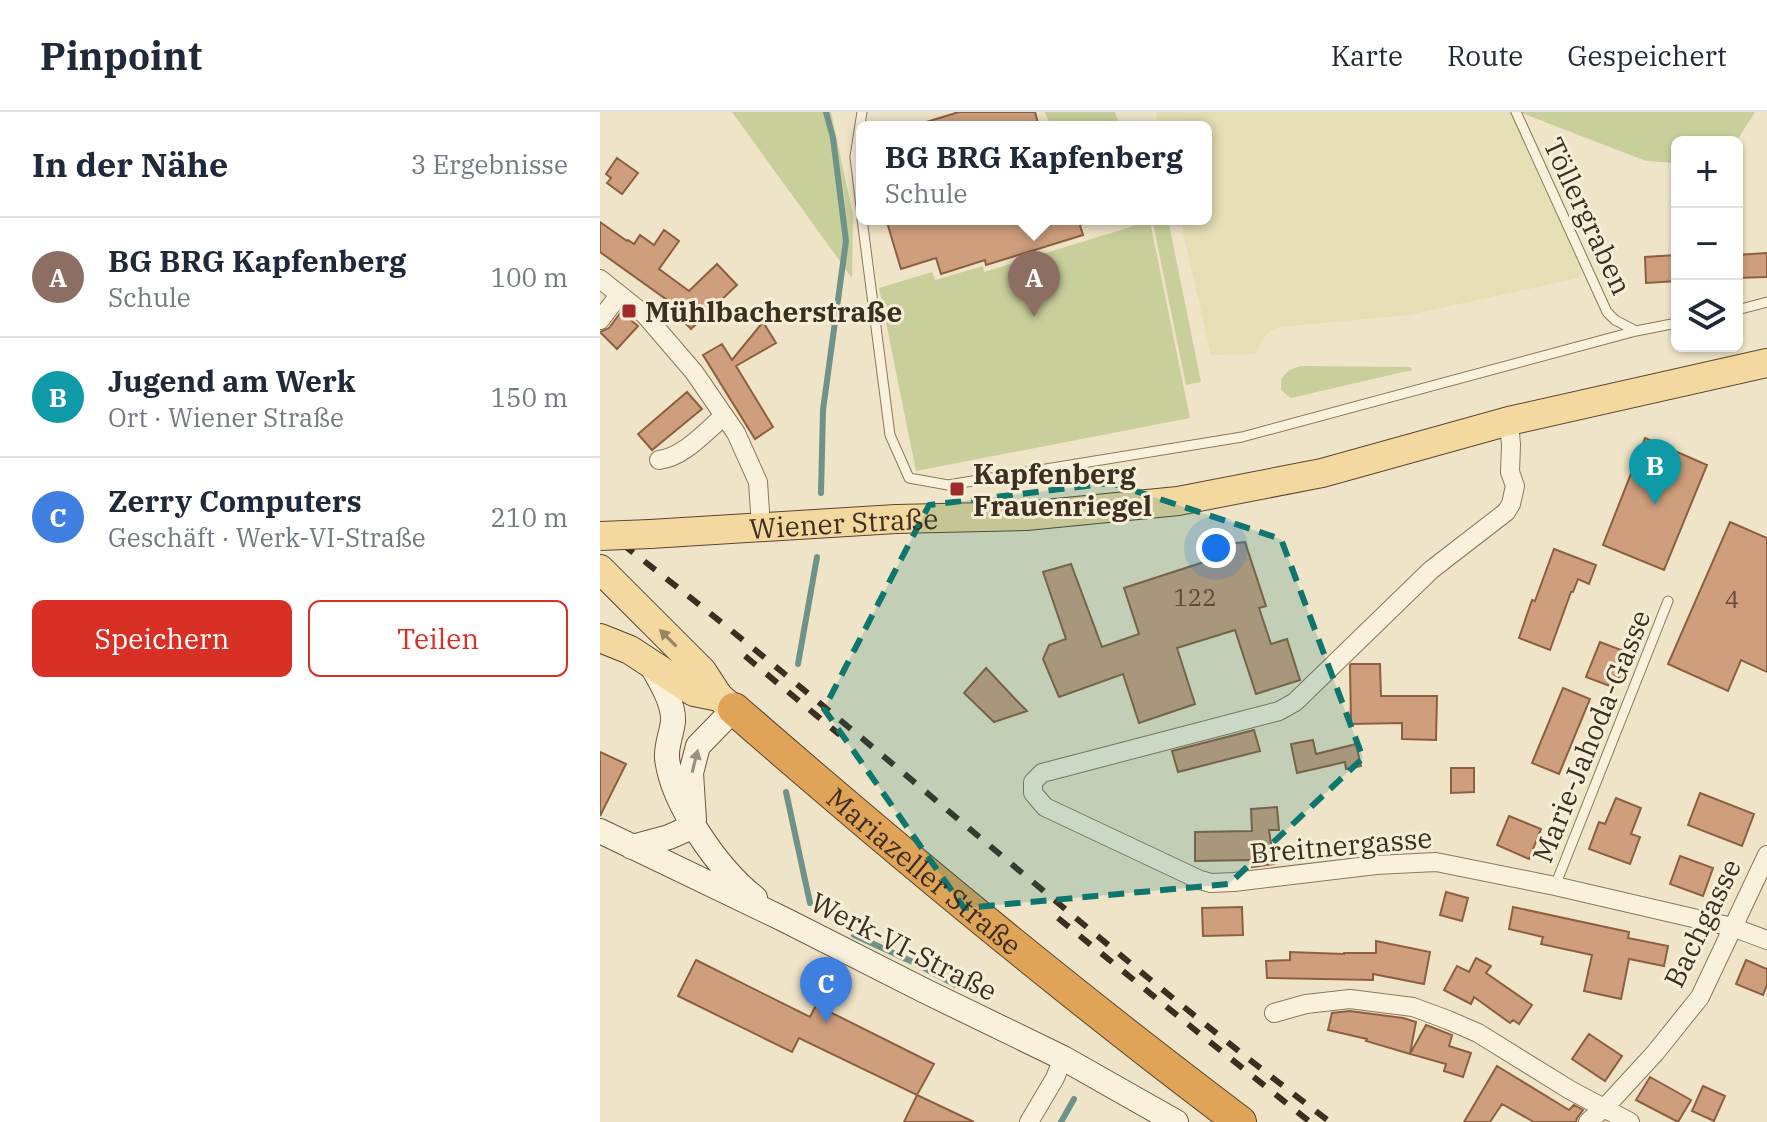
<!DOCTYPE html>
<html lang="de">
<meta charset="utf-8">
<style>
:root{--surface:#fff;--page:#f6f6f7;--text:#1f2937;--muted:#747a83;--line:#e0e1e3;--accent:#d93025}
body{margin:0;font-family:"IBM Plex Serif",serif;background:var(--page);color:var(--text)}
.controls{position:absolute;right:24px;top:24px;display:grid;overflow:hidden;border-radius:12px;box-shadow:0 2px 6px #0004}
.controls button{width:72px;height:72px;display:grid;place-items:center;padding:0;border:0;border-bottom:2px solid var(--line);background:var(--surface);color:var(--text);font:40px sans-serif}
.you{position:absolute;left:616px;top:436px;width:28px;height:28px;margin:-20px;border:6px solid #fff;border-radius:50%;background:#1a73e8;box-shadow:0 0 0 12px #1a73e833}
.badge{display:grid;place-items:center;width:52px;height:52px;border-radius:50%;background:var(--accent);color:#fff;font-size:26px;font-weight:700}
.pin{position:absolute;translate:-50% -66px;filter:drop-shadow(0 2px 4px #0008)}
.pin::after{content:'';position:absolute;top:42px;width:28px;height:24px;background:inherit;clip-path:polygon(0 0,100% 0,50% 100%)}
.popup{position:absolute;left:256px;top:9px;width:356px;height:104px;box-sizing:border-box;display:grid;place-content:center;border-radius:12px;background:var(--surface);filter:drop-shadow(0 2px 6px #0005);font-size:26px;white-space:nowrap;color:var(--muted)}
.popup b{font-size:30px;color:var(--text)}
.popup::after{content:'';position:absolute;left:50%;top:100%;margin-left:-16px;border:16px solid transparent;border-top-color:var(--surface)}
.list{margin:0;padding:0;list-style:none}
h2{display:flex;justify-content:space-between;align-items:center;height:104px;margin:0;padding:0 32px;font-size:34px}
h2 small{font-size:26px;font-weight:400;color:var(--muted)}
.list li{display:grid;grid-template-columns:52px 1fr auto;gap:24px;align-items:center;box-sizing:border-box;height:120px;padding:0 32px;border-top:2px solid var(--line)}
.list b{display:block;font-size:30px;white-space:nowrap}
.list p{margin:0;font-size:26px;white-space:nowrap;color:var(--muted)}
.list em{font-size:26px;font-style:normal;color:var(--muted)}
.actions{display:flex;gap:16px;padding:24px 32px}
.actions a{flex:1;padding:18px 0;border:2px solid var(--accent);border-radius:12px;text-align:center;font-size:28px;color:var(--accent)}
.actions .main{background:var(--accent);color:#fff}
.icon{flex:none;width:44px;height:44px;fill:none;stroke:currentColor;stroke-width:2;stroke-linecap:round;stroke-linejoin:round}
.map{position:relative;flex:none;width:1167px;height:1010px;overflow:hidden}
header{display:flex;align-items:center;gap:48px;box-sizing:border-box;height:112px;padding:0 40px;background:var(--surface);border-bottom:2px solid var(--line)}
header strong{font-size:38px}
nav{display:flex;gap:44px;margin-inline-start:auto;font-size:28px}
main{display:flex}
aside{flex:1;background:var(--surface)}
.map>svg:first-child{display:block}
.farmland{fill:#e6deb5}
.green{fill:#c9cf9b}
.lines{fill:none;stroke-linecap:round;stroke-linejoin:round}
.stream{stroke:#6f938a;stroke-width:6}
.building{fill:#cf9f7d;stroke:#8d5f41;stroke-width:2}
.lane-casing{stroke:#8d765c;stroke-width:11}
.street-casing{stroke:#8d765c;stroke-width:20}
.secondary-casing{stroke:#6f573f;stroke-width:26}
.primary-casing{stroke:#5b4430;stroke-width:30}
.highway-casing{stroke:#5b4430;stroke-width:34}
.lane{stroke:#faf1dc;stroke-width:9}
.street{stroke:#faf1dc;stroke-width:18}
.secondary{stroke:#faf1dc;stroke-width:24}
.primary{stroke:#f3d9a0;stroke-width:28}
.highway{stroke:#e0a458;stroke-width:32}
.rail{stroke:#3d2e20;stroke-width:6;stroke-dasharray:14 14;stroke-linecap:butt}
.primary-bridge-casing{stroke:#5b4430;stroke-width:30;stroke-linecap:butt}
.primary-bridge{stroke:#f3d9a0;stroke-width:28}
.oneway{fill:#988460}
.oneway2{fill:#9c907e}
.marked{fill:#0f766e;fill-opacity:0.2;stroke:#0f766e;stroke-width:6;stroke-dasharray:16 10;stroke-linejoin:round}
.poi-dot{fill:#9e2a2b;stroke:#f7eed8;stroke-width:3}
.labels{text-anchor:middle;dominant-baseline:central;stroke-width:6;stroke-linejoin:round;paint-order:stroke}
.number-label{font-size:24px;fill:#624a37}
.street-label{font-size:28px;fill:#3d2e20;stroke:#f7eed8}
.poi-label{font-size:28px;font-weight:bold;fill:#3d2e20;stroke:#f7eed8;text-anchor:start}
</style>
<header>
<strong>Pinpoint</strong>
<nav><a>Karte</a><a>Route</a><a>Gespeichert</a></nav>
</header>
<main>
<aside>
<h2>In der Nähe<small>3 Ergebnisse</small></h2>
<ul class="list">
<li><span class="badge" style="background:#8d6e63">A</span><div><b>BG BRG Kapfenberg</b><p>Schule</p></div><em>100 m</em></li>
<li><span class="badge" style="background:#0f9aa8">B</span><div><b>Jugend am Werk</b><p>Ort · Wiener Straße</p></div><em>150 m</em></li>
<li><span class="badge" style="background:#3f7fe0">C</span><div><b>Zerry Computers</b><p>Geschäft · Werk-VI-Straße</p></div><em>210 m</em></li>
</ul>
<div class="actions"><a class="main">Speichern</a><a>Teilen</a></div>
</aside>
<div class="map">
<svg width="1167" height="1010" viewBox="0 0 1167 1010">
<rect width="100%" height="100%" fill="#f0e4c8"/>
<!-- farmland -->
<path class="farmland" d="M556,0H916L984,149L979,166L808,203L680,215L669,220L660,231L656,242L611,243L580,107H606V15H559Z"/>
<!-- green -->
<path class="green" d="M132,0H231L253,103L252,166Z
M445,0H515L520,15H451Z
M919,0H1155L1136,30H1077V51L1046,49Z
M552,107H568L601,270L586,273Z
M550,109L590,306L316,359L279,176L332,160L335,168L383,154L384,160Z
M701,254L811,255L812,258L691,286L681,278V267L689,258Z"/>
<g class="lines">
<!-- stream -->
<path class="stream" d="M221,381L223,298L246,129L233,26L226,0
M198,552L217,445
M186,680L210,791
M254,823L315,851L356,873
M461,1010L474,987"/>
</g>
<!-- building -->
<path class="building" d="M359,0H435L439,15H324L323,11Z
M17,46L38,61L22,82L7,71L11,66L6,62Z
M286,107H478L483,123L386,153L385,148L341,162L336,146L301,157Z
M0,110L27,129L28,128L34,132L40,123L54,133L64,118L79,129L59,157L89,179L117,152L137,173L91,217L71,196L74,193L0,140Z
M1167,141V165L1137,166V143Z
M1077,143V169L1046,171L1045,145Z
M21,200L38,214L17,237L0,220L9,216Z
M163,210L176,231L136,254L173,315L155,327L103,243L122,232L132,248Z
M87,280L102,297L52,338L38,322Z
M1045,326L1107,353L1064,458L1003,433Z
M1130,410L1167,426V560L1141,548L1128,579L1068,552Z
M645,430L666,494L659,496L671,532L687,527L700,568L656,582L635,518L577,536L595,592L539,611L523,562L459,585L443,547L449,533L466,527L443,460L471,452L502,535L539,522L524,476L613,447L610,438L628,432Z
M954,437L996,453L989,472L978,467L973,480H971L950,538L919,526L932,488L935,489Z
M1000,530L1029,541L1015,576L986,565Z
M751,552H780L781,584H837L836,628L802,627V611L751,612L750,553Z
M386,556L417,589L427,599L394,610L364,581Z
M963,576L990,587L959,662L932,651Z
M654,618L660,639L578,660L572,639Z
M713,628L716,642L756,632L761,654L746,657L745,650L697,661L691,632Z
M0,640L26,652L0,704Z
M851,656H874V680L851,681Z
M1100,681L1154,702L1142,734L1088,713Z
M1016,686L1041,696L1031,722L1040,725L1030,752L989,737L999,710L1005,712Z
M677,695L679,718H669L674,752L652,755V748L595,749V720L652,719L651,697Z
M909,704L941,717L929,747L897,733Z
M1080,744L1113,756L1103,784L1070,772Z
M846,780L868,786L862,809L840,803Z
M642,795L643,823L603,824L602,796Z
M913,795L1029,820L1028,826L1068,834L1064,854L1029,847L1021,887L984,879L992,843L941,832L943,825L909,817Z
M776,829L830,840L824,872L773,862V868L667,866L666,849L690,848V840L744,842V841H776Z
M876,846L891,854L886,861L932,893L919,912L913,908L910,911L874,885L871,892L844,878L857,854L869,860Z
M96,848L210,905L216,893L334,952L317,983L199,926L192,940L78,884Z
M1146,848L1167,857V873L1163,883L1136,872Z
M750,899L803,906L816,910L810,942L766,929L767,927L728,918L732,901Z
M826,913L852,923L849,934L871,941L863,965L844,959L846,952L810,942Z
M989,922L1022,944L1005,969L972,947Z
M897,954L969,998L974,993L983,998L977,1006L976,1010H934L902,992L890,1010H864Z
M1050,965L1091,988L1078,1010L1036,988Z
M1103,974L1125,984L1114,1009L1092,999Z
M317,983L374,1010H304Z"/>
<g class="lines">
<defs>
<path id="lane" d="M916,0L1007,200L1015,208L1036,219
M262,103L255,45L262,0
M262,107L290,323L309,366L348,373L642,325L1036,219L1077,211
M1137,198L1167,190
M955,774L1068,489"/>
<path id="street" d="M0,167L45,203L94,260L136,321L158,370L161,415
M0,208L19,183
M909,309L911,333L910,360L915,374L911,392L906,400L831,458L695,590L679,599L442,661L433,670V681L445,695L600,768L611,771L634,770L776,753L836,750L955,774L1132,815L1167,828
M59,348C84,345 105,320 124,304
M674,901L706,892L750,887L813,895L848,908L878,921L970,978L1030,1010
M429,1010L455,966L463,946
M988,1010L1009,991L1055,941L1100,885L1167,743"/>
<path id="secondary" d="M50,551C59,567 74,590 73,609C72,621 66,633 67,646C72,692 119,758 155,786
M94,708L91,661L98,634L134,597
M0,719L183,807L325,879L463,946L576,1010
M32,735L69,725L94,714"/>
<g id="primary">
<path id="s1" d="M50,422L296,407L426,404L578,389L722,361L909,309L1167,251"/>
<path d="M0,457L102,559L119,585"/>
<path d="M0,526L30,538L94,580L119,585L126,591"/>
</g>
<g id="highway">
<path id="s2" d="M134,597C298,740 466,879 640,1010"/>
</g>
</defs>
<!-- lane casing -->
<use href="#lane" class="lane-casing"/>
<!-- street casing -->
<use href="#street" class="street-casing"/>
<!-- secondary casing -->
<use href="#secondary" class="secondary-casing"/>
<!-- primary casing -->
<use href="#primary" class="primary-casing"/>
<!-- highway casing -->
<use href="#highway" class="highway-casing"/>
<!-- lane -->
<use href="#lane" class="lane"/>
<!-- street -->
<use href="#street" class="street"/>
<!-- secondary -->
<use href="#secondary" class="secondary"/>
<!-- primary -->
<use href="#primary" class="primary"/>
<!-- highway -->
<use href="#highway" class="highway"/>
<!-- rail -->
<path class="rail" d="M0,415C250,606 480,820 730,1010
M145,544L240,623
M458,806L600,922L710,1010"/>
<defs>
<path id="primary-bridge" d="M0,424L50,422"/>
</defs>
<!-- primary-bridge casing -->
<use href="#primary-bridge" class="primary-bridge-casing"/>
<!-- primary-bridge -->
<use href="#primary-bridge" class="primary-bridge"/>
</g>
<!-- one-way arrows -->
<defs><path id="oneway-solid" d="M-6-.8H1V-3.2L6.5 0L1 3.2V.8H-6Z" transform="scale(2)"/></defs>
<use class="oneway" href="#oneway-solid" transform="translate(68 526) rotate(-135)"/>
<use class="oneway2" href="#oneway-solid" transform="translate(95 649) rotate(-76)"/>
<!-- marked area -->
<path class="marked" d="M511,371L681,427L763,646L629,772L364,796L224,597L329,393Z"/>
<!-- markers -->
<g class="poi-dot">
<rect x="21" y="191" width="16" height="16" rx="4"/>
<rect x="349" y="369" width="16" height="16" rx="4"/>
</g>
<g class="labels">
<!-- number labels -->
<g class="number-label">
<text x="595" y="485">122</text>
<text x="1132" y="487">4</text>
</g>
<!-- street labels -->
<g class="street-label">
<text transform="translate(988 104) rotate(65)">Töllergraben</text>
<text stroke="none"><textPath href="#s1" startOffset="194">Wiener Straße</textPath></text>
<text transform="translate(991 624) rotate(-68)">Marie-Jahoda-Gasse</text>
<text transform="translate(741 733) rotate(-5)">Breitnergasse</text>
<text stroke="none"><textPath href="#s2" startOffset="250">Mariazeller Straße</textPath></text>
<text transform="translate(1102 811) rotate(-64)">Bachgasse</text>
<text transform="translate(304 834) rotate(27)">Werk-VI-Straße</text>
</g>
<!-- poi labels -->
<g class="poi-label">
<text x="45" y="199">Mühlbacherstraße</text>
<text x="373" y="361">Kapfenberg<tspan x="373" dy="32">Frauenriegel</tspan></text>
</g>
</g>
</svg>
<div class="controls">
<button>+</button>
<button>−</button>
<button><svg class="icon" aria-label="layers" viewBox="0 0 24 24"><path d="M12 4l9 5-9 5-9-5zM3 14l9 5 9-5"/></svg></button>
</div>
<div class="you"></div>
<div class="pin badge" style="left:434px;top:205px;background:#8d6e63">A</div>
<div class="popup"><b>BG BRG Kapfenberg</b>Schule</div>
<div class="pin badge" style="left:1055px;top:393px;background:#0f9aa8">B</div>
<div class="pin badge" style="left:226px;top:911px;background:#3f7fe0">C</div>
</div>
</main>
